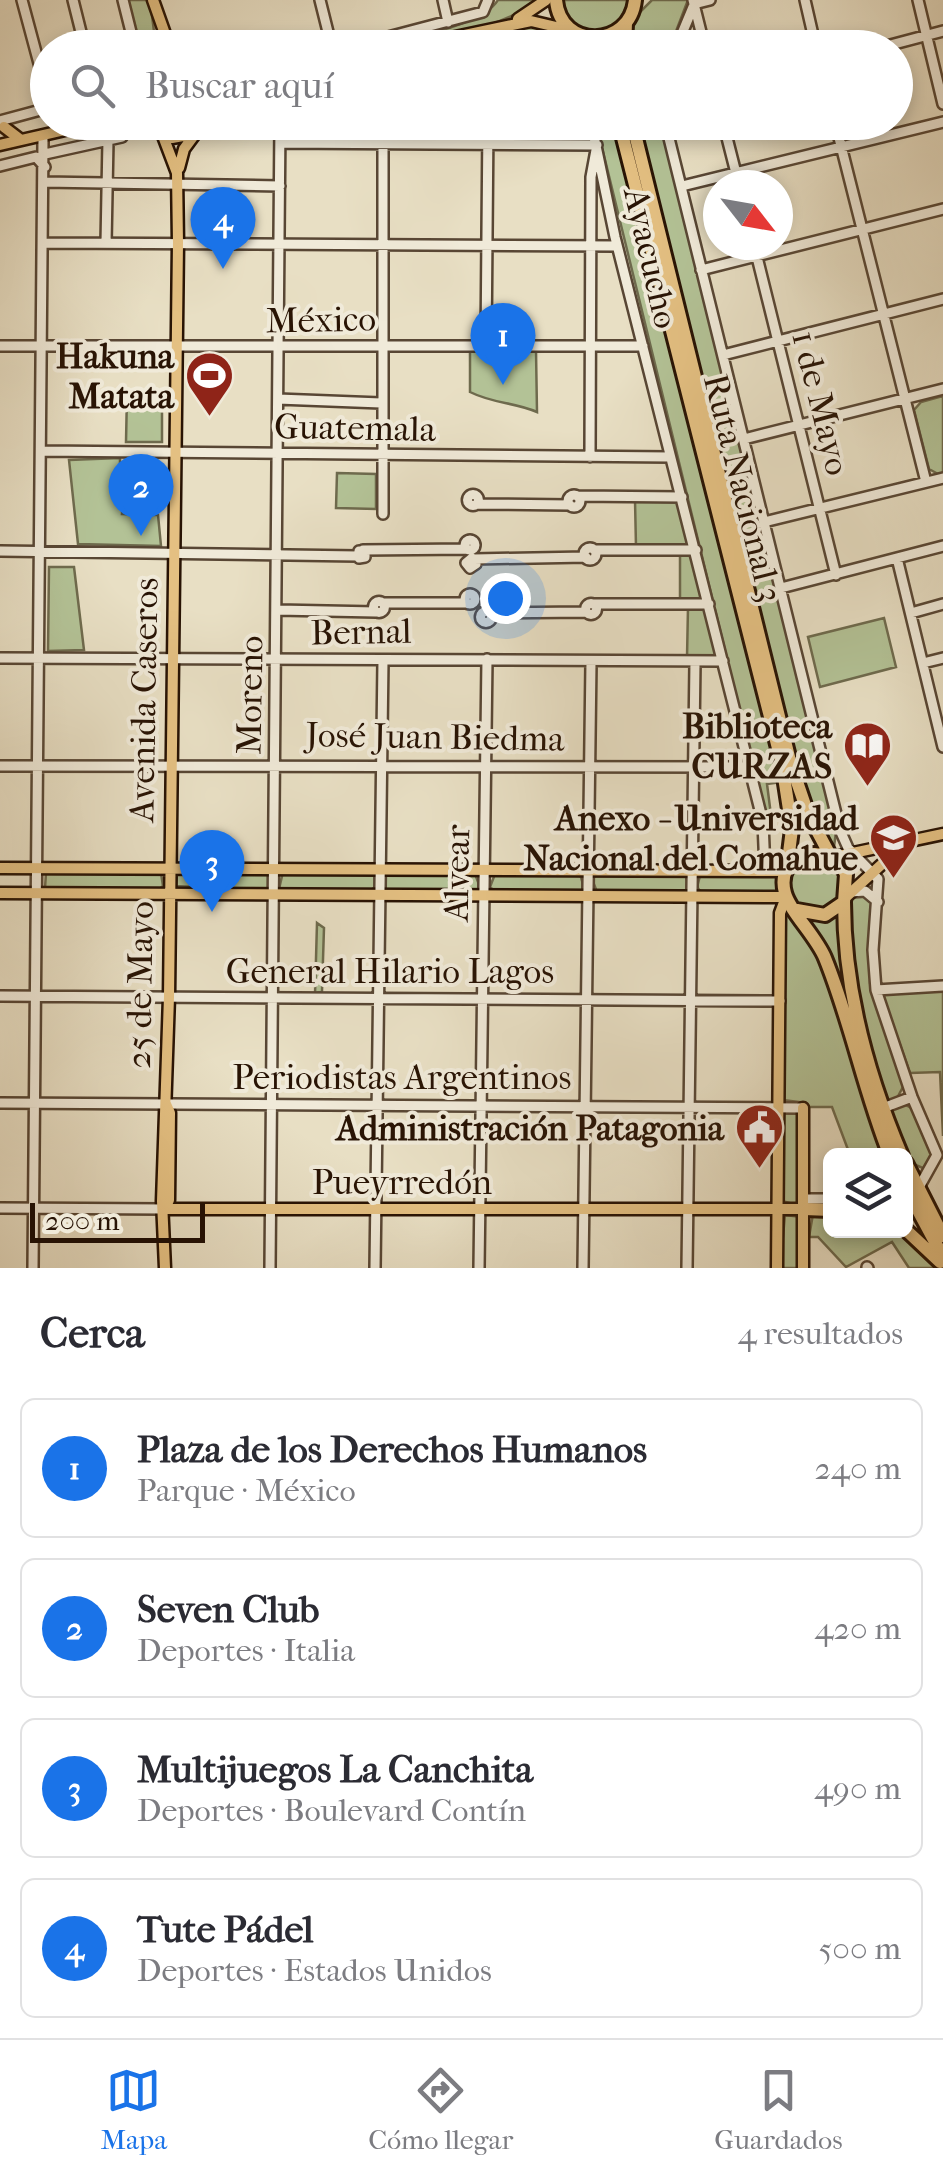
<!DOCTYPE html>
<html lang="es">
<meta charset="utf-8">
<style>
:root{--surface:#fff;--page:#f2f2f3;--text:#2b2b33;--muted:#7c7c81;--line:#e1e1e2;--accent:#1a73e8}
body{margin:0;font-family:"IM FELL French Canon",serif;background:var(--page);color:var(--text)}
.controls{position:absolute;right:30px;bottom:30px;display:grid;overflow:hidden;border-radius:15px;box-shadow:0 5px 15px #0003}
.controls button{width:90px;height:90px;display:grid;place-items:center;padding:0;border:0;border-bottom:2px solid var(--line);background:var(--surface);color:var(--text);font:50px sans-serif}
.compass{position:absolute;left:703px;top:170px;width:90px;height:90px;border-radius:50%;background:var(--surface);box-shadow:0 5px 15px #0003;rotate:121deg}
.scale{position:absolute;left:30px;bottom:25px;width:175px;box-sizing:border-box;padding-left:10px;border:5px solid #281304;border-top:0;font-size:28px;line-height:35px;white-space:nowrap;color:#281304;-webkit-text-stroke:8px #f0ead9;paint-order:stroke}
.you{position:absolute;left:505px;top:598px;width:35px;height:35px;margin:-25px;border:8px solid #fff;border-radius:50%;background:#1a73e8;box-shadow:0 0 0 15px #1a73e833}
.badge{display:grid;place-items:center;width:65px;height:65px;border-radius:50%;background:var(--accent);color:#fff;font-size:32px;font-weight:700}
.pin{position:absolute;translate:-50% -82px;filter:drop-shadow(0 2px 5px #0008)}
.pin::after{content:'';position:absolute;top:52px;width:35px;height:30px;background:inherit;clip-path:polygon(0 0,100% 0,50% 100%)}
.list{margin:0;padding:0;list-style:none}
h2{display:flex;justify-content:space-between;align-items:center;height:130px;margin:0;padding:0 40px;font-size:42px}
h2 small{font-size:32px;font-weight:400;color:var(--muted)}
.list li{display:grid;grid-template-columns:65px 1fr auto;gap:30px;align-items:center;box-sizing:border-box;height:140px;margin:0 20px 20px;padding:0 20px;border:2px solid var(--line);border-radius:15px}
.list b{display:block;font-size:38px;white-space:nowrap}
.list p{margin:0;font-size:32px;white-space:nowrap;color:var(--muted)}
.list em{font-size:32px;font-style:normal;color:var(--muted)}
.icon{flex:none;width:55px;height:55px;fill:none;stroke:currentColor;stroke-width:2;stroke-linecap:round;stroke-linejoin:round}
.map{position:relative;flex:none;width:943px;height:1268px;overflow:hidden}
.search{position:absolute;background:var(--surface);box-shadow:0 5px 15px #0003;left:30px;right:30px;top:30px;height:110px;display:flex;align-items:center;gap:25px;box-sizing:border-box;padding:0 35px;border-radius:55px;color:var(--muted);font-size:38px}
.sheet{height:770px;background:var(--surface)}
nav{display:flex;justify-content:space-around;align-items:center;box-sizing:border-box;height:140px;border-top:2px solid var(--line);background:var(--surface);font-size:28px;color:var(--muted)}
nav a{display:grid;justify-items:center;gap:5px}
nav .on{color:var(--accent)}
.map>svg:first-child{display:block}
.green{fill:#b3c296;stroke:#6e6a4d;stroke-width:2.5}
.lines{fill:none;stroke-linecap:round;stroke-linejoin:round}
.minor-casing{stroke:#584634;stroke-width:14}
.major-casing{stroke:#281304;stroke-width:15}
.highway-casing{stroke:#281304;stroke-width:18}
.minor{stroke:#f0ead9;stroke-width:9}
.major{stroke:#e4c082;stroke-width:10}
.highway{stroke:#e4c082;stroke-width:12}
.labels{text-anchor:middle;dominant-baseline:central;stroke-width:8;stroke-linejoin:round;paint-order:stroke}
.street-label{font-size:35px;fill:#281304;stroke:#f0ead9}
.poi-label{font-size:35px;font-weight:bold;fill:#281304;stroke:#f0ead9;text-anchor:end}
</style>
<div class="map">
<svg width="943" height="1268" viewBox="0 0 943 1268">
<rect width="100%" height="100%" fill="#e8dfc4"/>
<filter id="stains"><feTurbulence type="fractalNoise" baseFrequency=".002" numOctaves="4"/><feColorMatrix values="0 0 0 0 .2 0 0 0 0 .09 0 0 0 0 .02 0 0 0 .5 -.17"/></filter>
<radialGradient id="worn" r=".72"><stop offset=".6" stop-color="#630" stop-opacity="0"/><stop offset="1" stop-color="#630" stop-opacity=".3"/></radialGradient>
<!-- green -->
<path class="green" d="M125,0H150L156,47H137L138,39Z
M498,0H539C497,31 415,47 363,48C396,40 482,28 498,0Z
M561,0H630L615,28L582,32L565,18Z
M652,0H688L670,47L628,48L636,16Z
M540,25L569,35L582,47H538L518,33L458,47L428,48L505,28Z
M596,123H614L782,782L767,784L772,823L767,822Z
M636,123H660L836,832L834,847L820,829L794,764Z
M470,350L536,351L537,412C514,402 494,404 470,392Z
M127,394L162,395V442H126Z
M943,396V473L938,474L929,469L914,410L921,402Z
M120,458V488L162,489L161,503L123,502L122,514L158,515L161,546L78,544L69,460Z
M337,473L376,474V509L336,508Z
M635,500L680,501L690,546L636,547Z
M680,553L694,557L702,601H680Z
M49,567H74L84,650L48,651Z
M688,607L705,608L718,657L687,658Z
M884,618L896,667L820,687L808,637Z
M790 884a26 26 0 1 1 52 0a26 26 0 1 1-52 0Z
M283,872L374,874L376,886L370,891L279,889Z
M46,873H161L163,886L158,890L45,888Z
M268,873L270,886L265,891L176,886L177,874Z
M598,873L686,875L689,891L597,892L592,879Z
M386,874H475L480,887L475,892L388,891L383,886Z
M495,874H580L584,888L579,892H495L490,887Z
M780,875L779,892L702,893L697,887L700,876Z
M860,893L874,905L870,983L904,1085L896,1100H887C863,1036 844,968 849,899Z
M785,909L813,940L885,1155H850L832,1107H809L806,1103L783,1100Z
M840,914L848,1003L810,922Z
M317,923L324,928L322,991L315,994Z
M943,990V1136L940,1072L910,1073L882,994Z
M904,1104L913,1109L933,1154L925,1169L911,1163L891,1117L892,1109Z
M783,1111H800L801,1202L797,1205L782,1201Z
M813,1214L830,1215V1230L899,1231L938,1268H909L892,1242L846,1267L818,1237H809Z
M785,1215L801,1217L800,1268H780Z"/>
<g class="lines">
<defs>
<path id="minor" d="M22,0L48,97
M73,0L85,48
M123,0L135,48
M320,0L332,48
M443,0L448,22
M693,0L705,48
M805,0L816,48
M918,0L943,104
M694,4L710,0
M346,48L483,12L488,0
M467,48L516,36L531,48
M676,48L693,7
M879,48L943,31
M0,121L48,108
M383,122V514
M591,122L615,237L763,822L765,871
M665,122L840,830L848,848L878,879L873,950L876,990L912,1097L937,1155L918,1189
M723,122L739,185
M835,122L926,482
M280,143L597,145
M45,154L122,137
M0,166L36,157L45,167
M44,182L280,186
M682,186L943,122
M43,243L617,246
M106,243L108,140
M754,245L836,575
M701,270L943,209
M0,346H643
M486,347L488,122
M723,355L943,299
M278,399L381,403
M744,439L943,389
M41,451L670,457
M590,457L591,177L596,150
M467.5 500a5.5 5.5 0 1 1 11 0a5.5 5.5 0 1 1-11 0Z
M568 501a6 6 0 1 1 12 0a6 6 0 1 1-12 0Z
M577,496L682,497
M477,504L570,505
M764,522L943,478
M465 545a5 5 0 1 1 10 0a5 5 0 1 1-10 0Z
M584 554a6 6 0 1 1 12 0a6 6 0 1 1-12 0Z
M363,550L467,549
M595,550H696
M0,551L358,556
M359,551H365V557L359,558Z
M472,558L476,564L470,568L466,563Z
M897,558L943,747
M474,559L586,557
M781,588L943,546
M465 599a5 5 0 1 1 10 0a5 5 0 1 1-10 0Z
M373.5 607a5.5 5.5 0 1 1 11 0a5.5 5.5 0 1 1-11 0Z
M383,603H467
M585.5 609a5.5 5.5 0 1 1 11 0a5.5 5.5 0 1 1-11 0Z
M593,604H709
M278,610L376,612
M480.5 617a5.5 5.5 0 1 1 11 0a5.5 5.5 0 1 1-11 0Z
M490,613L586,612
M911,613L943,604
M0,658L723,661
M923,663L943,658
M0,766L750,767
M851,892L865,891L878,902
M876,990L943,986
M0,996L780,1001
M0,1103L803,1108
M883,1108L912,1097
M805,1199H830
M0,1208L165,1209
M867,1267L868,1268
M33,1268L43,140
M270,1268L280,122
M375,1268L383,660
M479,1268L487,659
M583,1268L591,662
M687,1268L695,662"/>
<path id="major" d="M153,0L170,48
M518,19L546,0
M403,48L531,21L569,30
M148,122L172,138L194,134
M4,127L21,140
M163,136L177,173L178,243L169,997L162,1201L165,1268
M0,145L100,122
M179,168L184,149L204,122
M834,857L943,834
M0,868L786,871
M0,893L785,897
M846,897L904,844
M803,1108V1268
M165,1209H805
M165,1209L169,1200L170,1113L166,1104
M777,1268L780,913L786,897"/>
<path id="highway" d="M556,0C560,50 630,49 635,0
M625,48L626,23
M619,122L782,764L792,829L787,869
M632,122L790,761L808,814L830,855
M844,902C844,990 867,1074 902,1156
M797,910L825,915L844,902L846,874C828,839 774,853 785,893C790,912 816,936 825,958C851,1022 864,1091 890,1156
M906,1163L943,1236
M906,1188L943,1257
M805,1209L830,1210
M906,1230L940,1262"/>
</defs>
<!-- minor casing -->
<use href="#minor" class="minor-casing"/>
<!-- major casing -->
<use href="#major" class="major-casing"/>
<!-- highway casing -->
<use href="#highway" class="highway-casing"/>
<!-- minor -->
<use href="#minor" class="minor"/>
<!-- major -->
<use href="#major" class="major"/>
<!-- highway -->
<use href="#highway" class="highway"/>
</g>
<!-- icons -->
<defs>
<symbol id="stadium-pin" viewBox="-11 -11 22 30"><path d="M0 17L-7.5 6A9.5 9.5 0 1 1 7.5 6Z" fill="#8f2418" stroke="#f0ead9"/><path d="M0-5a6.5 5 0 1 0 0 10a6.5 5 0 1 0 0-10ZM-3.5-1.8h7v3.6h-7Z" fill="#fff"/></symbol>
<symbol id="library-pin" viewBox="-11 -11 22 30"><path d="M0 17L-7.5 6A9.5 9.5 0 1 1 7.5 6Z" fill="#8f2418" stroke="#f0ead9"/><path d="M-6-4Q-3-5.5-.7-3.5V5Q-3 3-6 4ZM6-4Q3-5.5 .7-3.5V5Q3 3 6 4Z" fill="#fff"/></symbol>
<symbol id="university-pin" viewBox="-11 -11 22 30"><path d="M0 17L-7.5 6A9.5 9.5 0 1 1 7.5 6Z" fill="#8f2418" stroke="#f0ead9"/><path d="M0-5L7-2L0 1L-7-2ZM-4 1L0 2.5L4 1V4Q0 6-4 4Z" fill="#fff"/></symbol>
<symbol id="civic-pin" viewBox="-11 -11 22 30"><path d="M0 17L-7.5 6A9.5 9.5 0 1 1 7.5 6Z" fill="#8f2418" stroke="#f0ead9"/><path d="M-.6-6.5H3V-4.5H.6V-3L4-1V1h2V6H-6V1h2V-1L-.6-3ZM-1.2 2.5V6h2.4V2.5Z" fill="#fff"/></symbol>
</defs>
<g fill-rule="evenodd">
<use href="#stadium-pin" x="182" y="348" width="55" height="75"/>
<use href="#library-pin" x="840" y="718" width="55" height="75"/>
<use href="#university-pin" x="866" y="810" width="55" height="75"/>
<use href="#civic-pin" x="732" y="1100" width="55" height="75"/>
</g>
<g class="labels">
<!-- street labels -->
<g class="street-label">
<text transform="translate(651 258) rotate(77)">Ayacucho</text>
<text transform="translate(321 320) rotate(-1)">México</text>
<text transform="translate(821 403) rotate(76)">1 de Mayo</text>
<text transform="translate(355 428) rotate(1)">Guatemala</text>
<text transform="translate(743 488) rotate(76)">Ruta Nacional 3</text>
<text transform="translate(361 632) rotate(-1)">Bernal</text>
<text transform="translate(250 695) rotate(-89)">Moreno</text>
<text transform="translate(144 700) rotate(-89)">Avenida Caseros</text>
<text transform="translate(435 737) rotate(1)">José Juan Biedma</text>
<text transform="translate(457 873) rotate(-89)">Alvear</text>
<text x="390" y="971">General Hilario Lagos</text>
<text transform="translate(140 985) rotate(-89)">25 de Mayo</text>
<text x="402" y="1077">Periodistas Argentinos</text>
<text x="402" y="1182">Pueyrredón</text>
</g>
<!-- poi labels -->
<g class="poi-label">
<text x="174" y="356">Hakuna<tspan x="174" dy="40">Matata</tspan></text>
<text x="832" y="726">Biblioteca<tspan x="832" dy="40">CURZAS</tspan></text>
<text x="858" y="818">Anexo - Universidad<tspan x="858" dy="40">Nacional del Comahue</tspan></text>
<text x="724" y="1128">Administración Patagonia</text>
</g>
</g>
<rect width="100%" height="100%" filter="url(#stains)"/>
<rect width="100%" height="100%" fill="url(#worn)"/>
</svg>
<div class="controls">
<button><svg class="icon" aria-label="layers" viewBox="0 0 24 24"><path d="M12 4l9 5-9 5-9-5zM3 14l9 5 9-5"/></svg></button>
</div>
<svg class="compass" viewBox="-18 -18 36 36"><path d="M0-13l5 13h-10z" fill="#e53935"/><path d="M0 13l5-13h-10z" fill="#7c7c81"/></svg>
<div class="scale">200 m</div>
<div class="you"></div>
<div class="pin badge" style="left:503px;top:385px">1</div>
<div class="pin badge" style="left:141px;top:536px">2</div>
<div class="pin badge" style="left:212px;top:912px">3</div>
<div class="pin badge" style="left:223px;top:269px">4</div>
<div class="search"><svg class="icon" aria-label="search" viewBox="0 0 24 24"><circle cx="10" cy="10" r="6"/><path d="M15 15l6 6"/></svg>Buscar aquí</div>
</div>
<section class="sheet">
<h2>Cerca<small>4 resultados</small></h2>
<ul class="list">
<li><span class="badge">1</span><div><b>Plaza de los Derechos Humanos</b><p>Parque · México</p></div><em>240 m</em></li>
<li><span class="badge">2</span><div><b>Seven Club</b><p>Deportes · Italia</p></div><em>420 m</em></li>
<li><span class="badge">3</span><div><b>Multijuegos La Canchita</b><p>Deportes · Boulevard Contín</p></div><em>490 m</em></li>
<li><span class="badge">4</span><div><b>Tute Pádel</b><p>Deportes · Estados Unidos</p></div><em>500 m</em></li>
</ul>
</section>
<nav>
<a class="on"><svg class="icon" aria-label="map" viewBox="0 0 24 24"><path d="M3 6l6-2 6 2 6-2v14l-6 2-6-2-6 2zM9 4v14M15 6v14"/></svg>Mapa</a>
<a><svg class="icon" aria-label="directions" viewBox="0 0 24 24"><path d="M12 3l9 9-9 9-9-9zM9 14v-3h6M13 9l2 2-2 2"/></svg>Cómo llegar</a>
<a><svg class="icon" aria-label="saved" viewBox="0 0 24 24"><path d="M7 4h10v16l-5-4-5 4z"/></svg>Guardados</a>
</nav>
